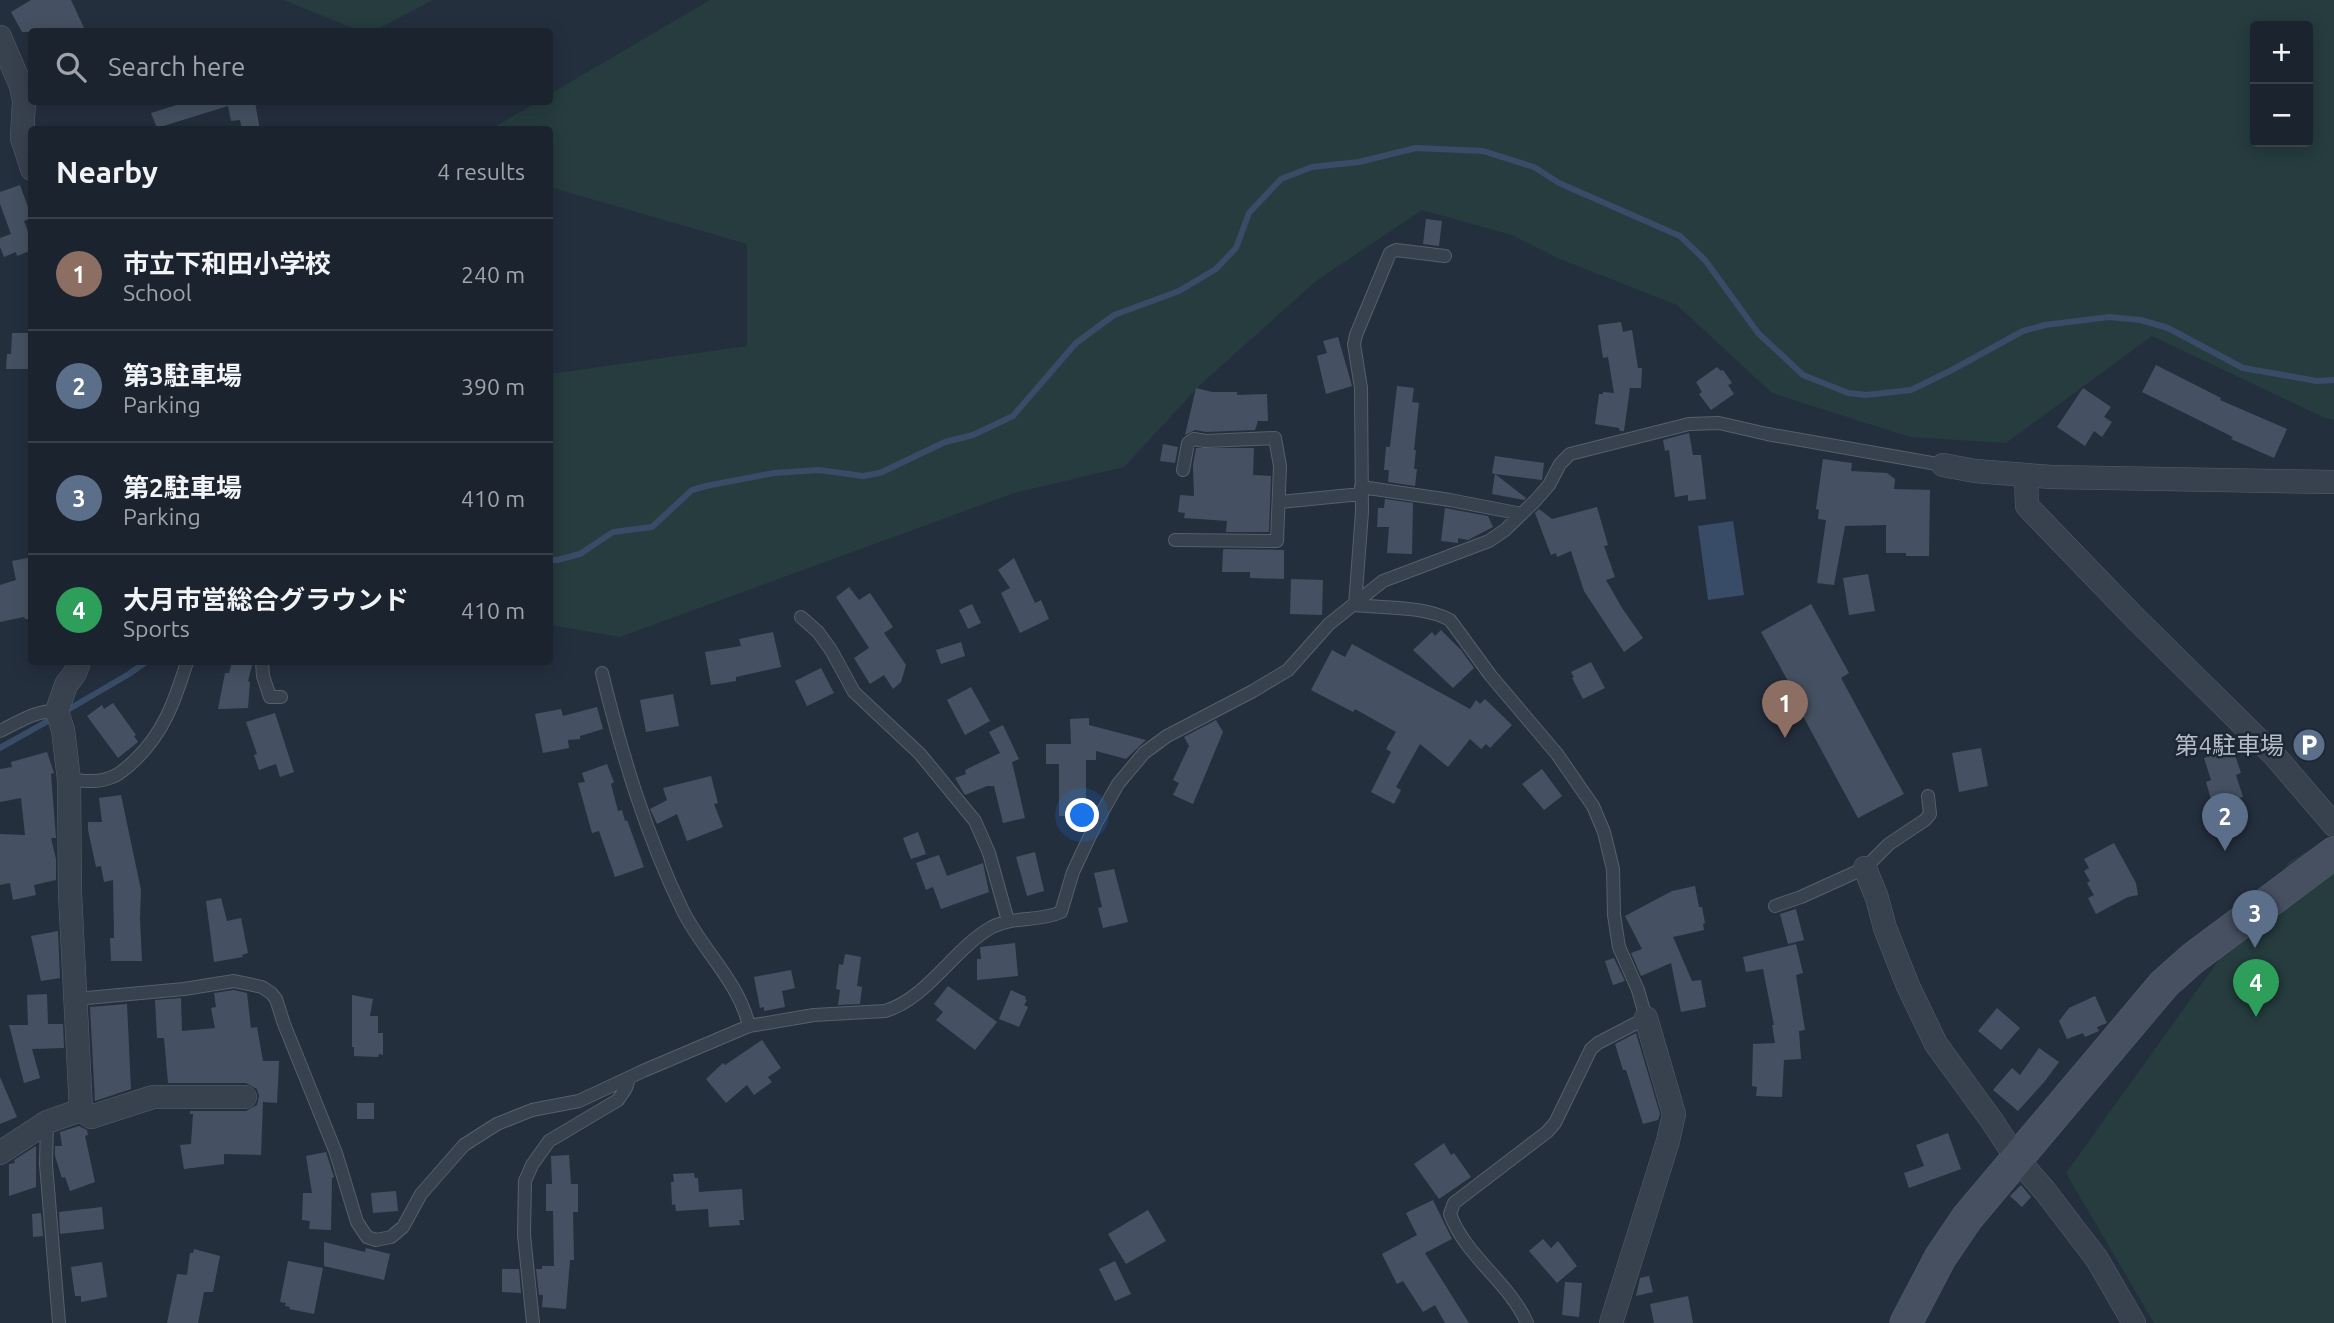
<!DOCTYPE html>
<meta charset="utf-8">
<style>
:root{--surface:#1b232e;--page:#282f3a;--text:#f1f3f6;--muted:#a0a4aa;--line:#39404a;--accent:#0b8043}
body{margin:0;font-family:Ubuntu,"Noto Sans JP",sans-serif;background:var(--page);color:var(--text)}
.controls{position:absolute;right:21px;top:21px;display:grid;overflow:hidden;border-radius:7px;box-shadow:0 4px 18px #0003}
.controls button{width:63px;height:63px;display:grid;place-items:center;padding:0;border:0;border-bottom:2px solid var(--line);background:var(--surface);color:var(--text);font:35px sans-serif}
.you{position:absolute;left:1083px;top:816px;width:24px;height:24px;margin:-18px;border:5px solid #fff;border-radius:50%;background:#1a73e8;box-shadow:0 0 0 10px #1a73e833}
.badge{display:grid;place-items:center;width:46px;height:46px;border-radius:50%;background:var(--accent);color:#fff;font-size:23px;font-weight:700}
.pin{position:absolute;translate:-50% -58px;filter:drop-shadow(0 2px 4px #0008)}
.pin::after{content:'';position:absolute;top:37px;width:24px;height:21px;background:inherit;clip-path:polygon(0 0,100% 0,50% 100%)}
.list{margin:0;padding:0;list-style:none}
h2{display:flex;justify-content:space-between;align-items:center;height:91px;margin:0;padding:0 28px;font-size:30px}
h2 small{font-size:23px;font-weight:400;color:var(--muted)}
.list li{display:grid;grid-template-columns:46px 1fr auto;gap:21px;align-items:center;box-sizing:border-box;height:112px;padding:0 28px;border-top:2px solid var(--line)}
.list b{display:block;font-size:26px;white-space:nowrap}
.list p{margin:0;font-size:23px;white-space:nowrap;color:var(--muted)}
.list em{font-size:23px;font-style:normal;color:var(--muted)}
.icon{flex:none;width:38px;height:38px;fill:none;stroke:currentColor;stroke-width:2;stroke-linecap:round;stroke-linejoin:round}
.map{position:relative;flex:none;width:2334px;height:1323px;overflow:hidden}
.search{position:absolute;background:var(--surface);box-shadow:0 4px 18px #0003;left:28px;top:28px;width:525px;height:77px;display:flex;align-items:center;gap:18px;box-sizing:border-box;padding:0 24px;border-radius:7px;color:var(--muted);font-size:26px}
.panel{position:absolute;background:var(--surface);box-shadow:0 4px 18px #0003;left:28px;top:126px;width:525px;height:539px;border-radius:7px}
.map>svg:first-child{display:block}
.green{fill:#263c3f;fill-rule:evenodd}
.water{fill:#394c67}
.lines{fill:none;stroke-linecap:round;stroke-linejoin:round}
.stream{stroke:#394c67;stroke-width:6}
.building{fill:#455162}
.lane-casing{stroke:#565f6c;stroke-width:14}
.street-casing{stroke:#565f6c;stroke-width:24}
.secondary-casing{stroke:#565f6c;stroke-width:33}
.lane{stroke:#38414e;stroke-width:12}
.street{stroke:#38414e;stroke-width:23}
.secondary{stroke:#465061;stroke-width:32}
.labels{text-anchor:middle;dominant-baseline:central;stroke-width:5;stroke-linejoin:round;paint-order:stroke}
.poi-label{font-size:24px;fill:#b4bcc9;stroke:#1d2633;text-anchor:end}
</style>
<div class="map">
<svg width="2334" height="1323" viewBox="0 0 2334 1323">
<rect width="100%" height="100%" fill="#242f3e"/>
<!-- green -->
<path class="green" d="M284,0H433L374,31L362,32Z
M710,0H2334V420L2323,417L2152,336L2006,443L1910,437L1772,393L1677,305L1560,259L1512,235L1422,210L1316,281L1201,384L1124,467L1014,493L620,637L550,625V374L747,346V244L550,187V130H489L537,102H550V94ZM2255,26H2308V142H2255Z
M2334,835V1323H2154L2066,1173L2289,862Z"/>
<!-- water -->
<path class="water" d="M1733,521L1744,595L1708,600L1698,526Z"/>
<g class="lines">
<!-- stream -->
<path class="stream" d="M550,560H557L580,554L613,532L652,527L692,490L706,486L774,473L819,470L863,476L880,473L945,442L973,435L1013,416L1076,343L1114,315L1179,291L1216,269L1236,248L1249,213L1281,179L1312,167L1359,162L1416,148L1483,151L1534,167L1559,183L1680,236L1705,260L1758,333L1803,375L1848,393L1866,395L1911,390L1950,371L2023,331L2045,325L2109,317L2141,320L2168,328L2243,368L2317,381L2334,380
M64,712L129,674L146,662
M0,748L55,717"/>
</g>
<!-- building -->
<path class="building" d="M31,0H71L86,32H22L11,12Z
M186,102H255L260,130H242L240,120L231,121L228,106L157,128L151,113Z
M20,185L32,218L24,221L32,242V250L17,256L16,252L4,257L0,247V238L11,234L0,204V192Z
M1426,219L1442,221L1439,246L1423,244Z
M1621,322L1623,332L1632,330L1638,368H1642L1641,388H1630L1624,431H1620L1619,428L1595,424L1599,394H1603V392L1614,393L1608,357L1603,358L1598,325Z
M12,333H32V369H6L7,354H11Z
M1338,337L1352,386L1326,394L1317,356L1327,353L1323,341Z
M2156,365L2221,398L2220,400L2287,429L2274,458L2231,439L2233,437L2142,392Z
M1717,367L1721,371L1723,370L1732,383L1728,385L1734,394L1711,410L1699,394L1702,392L1696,382Z
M1397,386L1414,388L1412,402L1419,403L1414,450H1416L1414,469H1417L1415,486L1388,482L1389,470H1384L1386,447H1390Z
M1196,388L1212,392H1237V395L1267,394L1268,421H1258L1255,430L1206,432L1195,430L1185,435Z
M2083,388L2111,407L2104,417L2112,422L2102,437L2094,431L2085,446L2057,427Z
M1689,433L1693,455H1701L1706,499L1688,501V495L1675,497L1669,450L1665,451L1663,440Z
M1163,444L1178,447L1175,463L1160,461Z
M1196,448H1254L1253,475L1271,476L1269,532H1226L1227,521L1184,518L1185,513L1178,512L1180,495L1194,496L1193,465Z
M1495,456L1544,463L1542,480L1495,474L1526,498L1524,500L1492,494L1495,474L1492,473Z
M1823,459L1852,463L1851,471L1887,473L1895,479L1894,489L1930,490L1929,556H1906V553H1886V525L1845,526L1834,585L1817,583L1826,520L1818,519L1819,510L1816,509Z
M1385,499L1413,503L1412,554L1387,553L1389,527H1377L1378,508H1384Z
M1597,507L1608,545L1604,546L1615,577L1606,580L1622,608L1643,638L1624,652L1584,591L1571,551L1557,557L1556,553L1551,555L1535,513L1539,509L1552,519Z
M1445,508L1488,516L1493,527L1468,540L1458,538V543L1441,541Z
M1225,549L1284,550V579L1250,578V572H1222L1223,550Z
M32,557V619H25L24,617L0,622V585L16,580L12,561Z
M1014,558L1035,603L1041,600L1049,619L1020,633L1001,593L1010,588L998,570Z
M1868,574L1875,611L1849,615L1843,578Z
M1291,579L1323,580L1322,615L1290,614Z
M849,587L859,600L870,593L893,627L884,633L906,665L901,682L893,689L884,675L870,684L854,658L869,648L836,597Z
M972,604L981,623L968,629L959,610Z
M1811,604L1849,673L1841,678L1904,794L1858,818L1803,716L1806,714L1761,632Z
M1441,630L1461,650L1474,668L1453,688L1413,650L1432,632L1435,636Z
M773,632L781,667L736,677V681L711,685L705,652L741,646L739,639Z
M961,642L965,656L941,664L936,650Z
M1352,644L1470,709L1476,700L1480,704L1485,699L1512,725L1490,748L1486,744L1481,749L1470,739L1448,767L1420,744L1396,787L1401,790L1394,804L1371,792L1391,752L1386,749L1396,732L1355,709L1353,712L1311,690L1332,650L1345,657Z
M232,662H253L248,681L250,682L248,708L218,709L225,673H229Z
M1591,662L1605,688L1583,699L1572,678L1574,677L1571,672Z
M821,668L834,693L807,706L795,681Z
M971,687L990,721L965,735L947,700Z
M673,694L679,726L646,732L640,700Z
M113,703L136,735L134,736L138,742L118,758L87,716L102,705L104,709Z
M597,707L603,729L580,736V739L568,740L569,748L543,753L535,714L561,709L563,716Z
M275,713L294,772L280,777L276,764L259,770L254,755L257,754L246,722Z
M1089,718V725L1146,740L1126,759L1096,751V760H1086V816H1059V764H1046V744H1071L1070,719Z
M1216,720L1223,732L1193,804L1173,795L1179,783L1173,780L1189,746L1184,737Z
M1003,725L1019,759L1012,762L1025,818L1003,823L994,786H987L965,795L955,778L966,774L965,770L1000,753L989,732Z
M1981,748L1988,786L1959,792L1952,753Z
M2233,749L2241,773L2236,775L2243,797L2213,806L2206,782L2211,780L2204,758Z
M47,752L54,773L51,774L56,838H51L56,859V880L34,885L36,895L13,900L10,883L0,885V834L25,835L21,798L0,802V769L12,767L11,762Z
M607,764L614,782L611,784L618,811L622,810L625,821L627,820L644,867L615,877L599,831L592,833L578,783L585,782L582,773Z
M1542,769L1562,796L1544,810L1522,784Z
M711,776L718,803L714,804L723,827L687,841L677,814L657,824L650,809L667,800L663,788Z
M121,795L141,890L140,919L142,961H111L110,938H114L113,880L104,882L101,866L96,867L88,830V822H102L99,798Z
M918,832L926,854L911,859L903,838Z
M2114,843L2136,883L2138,895L2128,897L2096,914L2088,898L2094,895L2087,883L2090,881L2084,871L2089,868L2084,859Z
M1035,852L1044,891L1027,896L1016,857Z
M939,855L947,876L983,863L989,892L941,909L933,887L926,890L916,863Z
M1114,869L1128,922L1103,928L1098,908L1102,907L1094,873Z
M1695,886L1699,907H1702L1705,923L1703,924L1704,930L1673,937L1692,981L1701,980L1706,1007L1681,1012L1671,963L1641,976L1631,953L1642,949L1625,916L1672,891Z
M221,898L227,921L241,918L248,953L242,955L243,957L214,962L206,901Z
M1796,909L1804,940L1788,944L1780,914Z
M58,931L60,978L41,981L31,936Z
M1015,943L1018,976L977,980V959H981L980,947Z
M1796,944L1803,973L1796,975L1805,1030L1799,1031L1801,1059L1784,1060L1782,1097L1756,1096L1757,1087L1752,1086L1753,1044L1775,1043L1772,1025H1774L1763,969L1746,972L1743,957Z
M845,954L861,957L857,986L862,987L860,1004L838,1005L840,990L836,989L839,964L843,965Z
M1614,958L1625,981L1613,985L1605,961Z
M791,970L795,988L782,991L785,1007L764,1011V1007L760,1008L754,977Z
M948,986L997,1022L975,1050L936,1020L943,1012L934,1004Z
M234,990L247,993L251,1028L257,1027L263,1061H279L277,1103L263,1102L261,1155L224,1154V1164L184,1169L180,1145L191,1144L193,1114H190V1111H246L257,1105L259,1096L257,1089L246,1083H168L164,1038H157L155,1000L181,998L182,1031L215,1028L211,1008L216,1007L214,993Z
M1011,990L1026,997L1025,999L1027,1000L1024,1005L1028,1007L1019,1027L999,1019Z
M47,994L48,1024H63L64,1048L32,1049L40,1078L24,1083L9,1025H28L27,995Z
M352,995L373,999L370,1016H378V1033H383V1055L379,1054L378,1057L354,1056V1047H352Z
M2095,996L2107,1023L2097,1027L2099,1031L2085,1037L2083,1033L2067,1039L2059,1021L2069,1008Z
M127,1004L131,1089L95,1101L90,1007Z
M1997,1008L2020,1028L2001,1050L1978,1031Z
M1636,1033L1660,1114L1658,1120L1643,1124L1626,1070H1623L1615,1044Z
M762,1040L781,1068L768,1077L772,1082L754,1095L747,1085L726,1103L706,1079L723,1063L725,1065Z
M2039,1048L2059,1062L2045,1081L2018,1111L1993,1090L2012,1068L2020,1075Z
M0,1077L17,1117L0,1124Z
M357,1103H374V1119H357Z
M79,1126L87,1130L88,1135L85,1136L95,1182L70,1191L65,1177L62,1178L55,1156V1146H62L60,1132Z
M1948,1133L1961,1169L1909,1188L1904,1173L1924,1166L1916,1145Z
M1444,1143L1451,1155L1454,1153L1471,1177L1439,1199L1414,1164Z
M36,1146V1187L9,1196V1164L15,1163L14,1160Z
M326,1152L334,1177L332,1178L331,1230L309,1229L310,1221L302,1220L303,1193H312L306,1156Z
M569,1155L571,1184H578V1212H573L574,1260H570L566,1309L542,1307L543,1295H539L536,1269H542V1266H554L553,1211H546V1184H552L551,1156Z
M694,1173L695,1178H698L699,1192L742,1189L744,1220H739L740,1225L709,1227L708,1209L676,1211L675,1204L672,1205L671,1182H674L673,1174Z
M2021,1185L2031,1197L2022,1207L2010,1196Z
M396,1191L398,1211L373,1213L371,1193Z
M1433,1200L1452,1239L1425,1253L1469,1323H1445L1435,1305L1423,1312L1403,1281L1397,1284L1382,1254L1417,1235L1406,1213Z
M102,1207L104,1229L60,1234L59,1212Z
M1148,1210L1166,1241L1126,1264L1108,1234Z
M41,1213L43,1236L33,1237L32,1214Z
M1543,1239L1551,1248L1558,1241L1577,1266L1557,1283L1529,1251Z
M324,1242L365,1252L366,1248L390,1254L384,1280L324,1266Z
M194,1249L220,1256L213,1292H204L198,1323H167L177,1274L187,1275L190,1253H193Z
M288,1261L323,1268L314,1314L289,1309L290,1307L285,1306L286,1303L280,1302Z
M1115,1261L1131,1294L1115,1301L1099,1269Z
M102,1262L107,1297L81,1302V1296H75L71,1267Z
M502,1269H519L521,1293L502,1292Z
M1649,1276L1653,1292L1636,1296L1640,1278Z
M1565,1282L1582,1283L1579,1317L1562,1315Z
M1688,1296L1693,1323H1654L1650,1304Z"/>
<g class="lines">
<defs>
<path id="lane" d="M1361,487L1450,500L1522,514
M1280,502L1361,494
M1175,540L1277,541L1280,466L1275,438L1205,441L1194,439L1188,443L1183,470
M1355,605C1384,608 1425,606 1450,620L1491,676L1557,754L1593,806L1604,832L1613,869L1614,915L1619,947L1638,990L1646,1018L1598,1043L1591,1049L1555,1123L1547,1132L1454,1203L1450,1214C1466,1257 1509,1282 1527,1323
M1355,605L1362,512L1361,388L1354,344L1356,335L1390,253L1396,250L1445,256
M801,617L818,632L831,650L854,692L920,754L975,821L989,853L1008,921
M262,662L263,676L270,697H281
M602,673C622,755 646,835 683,911C703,951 739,982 749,1026
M0,731C19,722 36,710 57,711
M69,780C83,781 99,783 112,777C121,774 127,767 134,761C164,733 175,700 187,662
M1775,906L1801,897L1865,868L1889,844L1925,820L1930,814L1928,796
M76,999L184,989L234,981L262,987L271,993L276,999L284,1024L336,1153L357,1222L367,1237L376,1240L391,1237L403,1227L421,1194L464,1145L497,1124L532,1110L579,1101L643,1071L749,1026L814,1015L885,1011C927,999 953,949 992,927C1013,916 1039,922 1061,912L1073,872L1096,823L1118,784L1144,753L1167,736L1253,691L1288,670L1329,624L1383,581L1489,541L1505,530L1535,501L1549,485L1560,464L1570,454L1689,424L1719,423L1767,434L1943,465
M47,1122L46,1164L59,1323
M533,1323L524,1235L525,1181L532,1165L549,1141L618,1100L626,1088L629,1078"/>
<path id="street" d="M0,37L21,86L24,101L22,138L32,169
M1943,465L1975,471L2051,477L2334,482
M2026,476L2027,506L2136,619L2274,755L2334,825
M1865,868L1877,898L1885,928L1908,986L1936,1044L1992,1121L2017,1159L2045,1191L2097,1259L2134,1323
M81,1110L91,1117L153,1097H245
M0,1153L47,1122L81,1110L70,893L69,780L63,730L57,711L66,685L75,673L79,662
M1611,1323L1668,1141L1674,1114L1646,1018"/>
<path id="secondary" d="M1906,1323L1940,1258L1967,1218L2164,984L2192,959L2334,853"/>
</defs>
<!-- lane casing -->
<use href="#lane" class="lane-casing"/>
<!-- street casing -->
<use href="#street" class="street-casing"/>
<!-- secondary casing -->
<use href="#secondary" class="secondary-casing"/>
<!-- lane -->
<use href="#lane" class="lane"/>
<!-- street -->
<use href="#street" class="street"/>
<!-- secondary -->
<use href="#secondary" class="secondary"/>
</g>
<!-- icons -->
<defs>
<symbol id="parking-disc" viewBox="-11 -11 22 22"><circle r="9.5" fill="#5c6f8a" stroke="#1d2633"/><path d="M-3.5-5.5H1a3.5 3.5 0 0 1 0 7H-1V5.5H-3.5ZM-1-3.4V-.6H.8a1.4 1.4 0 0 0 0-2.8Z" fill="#fff"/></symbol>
</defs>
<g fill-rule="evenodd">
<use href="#parking-disc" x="2290" y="726" width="38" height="38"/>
</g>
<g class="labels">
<!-- poi labels -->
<g class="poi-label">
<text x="2284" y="745">第4駐車場</text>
</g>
</g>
</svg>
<div class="controls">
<button>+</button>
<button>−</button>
</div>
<div class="you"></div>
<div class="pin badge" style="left:1785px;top:738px;background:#8d6e63">1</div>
<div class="pin badge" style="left:2225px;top:851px;background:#5c6f8a">2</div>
<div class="pin badge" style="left:2255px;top:948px;background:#5c6f8a">3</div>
<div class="pin badge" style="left:2256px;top:1017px;background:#2e9e5b">4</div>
<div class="search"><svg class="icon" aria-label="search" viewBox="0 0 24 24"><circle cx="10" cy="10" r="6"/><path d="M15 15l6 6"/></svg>Search here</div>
<section class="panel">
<h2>Nearby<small>4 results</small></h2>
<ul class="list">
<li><span class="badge" style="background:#8d6e63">1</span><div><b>市立下和田小学校</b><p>School</p></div><em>240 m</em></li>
<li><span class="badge" style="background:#5c6f8a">2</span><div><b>第3駐車場</b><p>Parking</p></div><em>390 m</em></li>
<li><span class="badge" style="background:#5c6f8a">3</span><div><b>第2駐車場</b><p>Parking</p></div><em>410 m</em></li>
<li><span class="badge" style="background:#2e9e5b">4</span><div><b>大月市営総合グラウンド</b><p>Sports</p></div><em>410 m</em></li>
</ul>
</section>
</div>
